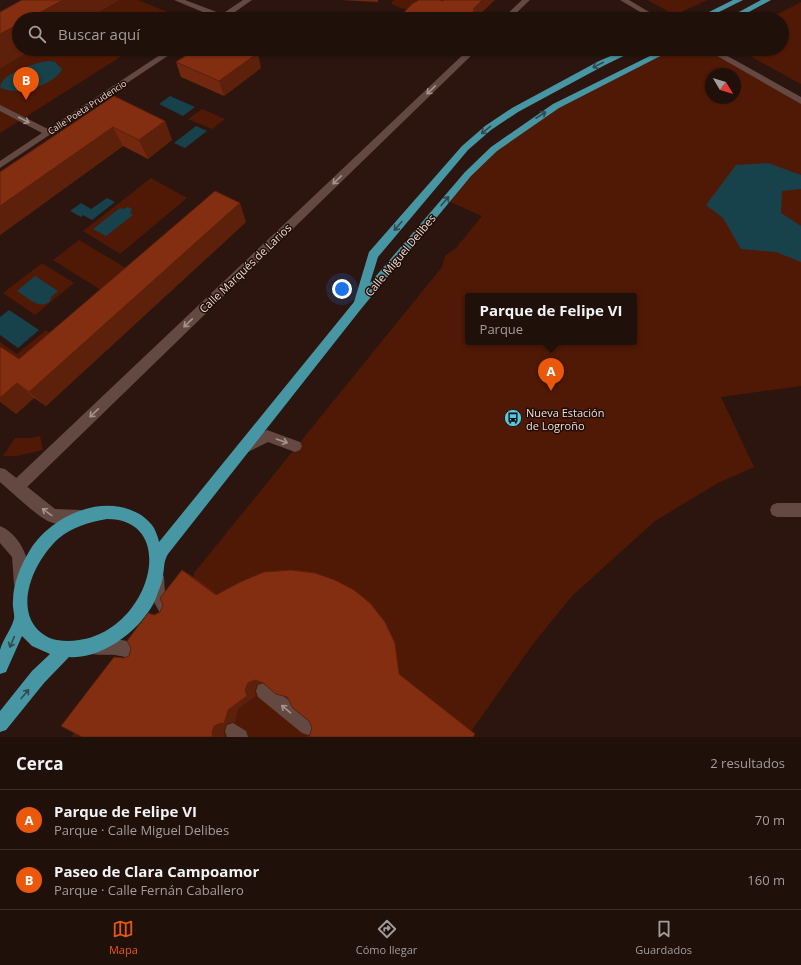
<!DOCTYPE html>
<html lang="es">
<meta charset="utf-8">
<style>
:root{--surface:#20100a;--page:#2d1e18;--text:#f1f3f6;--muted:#a29d9c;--line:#3d302b;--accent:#ea580c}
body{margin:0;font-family:"Open Sans",sans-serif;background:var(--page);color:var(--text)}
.compass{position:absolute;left:705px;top:68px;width:36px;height:36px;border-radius:50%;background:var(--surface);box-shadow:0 1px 3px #0004;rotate:128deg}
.you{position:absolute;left:342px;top:289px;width:14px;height:14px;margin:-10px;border:3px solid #fff;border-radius:50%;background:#1a73e8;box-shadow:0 0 0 6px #1a73e833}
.badge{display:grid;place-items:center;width:26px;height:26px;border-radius:50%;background:var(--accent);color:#fff;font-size:13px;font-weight:700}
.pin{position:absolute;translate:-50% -33px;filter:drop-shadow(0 1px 2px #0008)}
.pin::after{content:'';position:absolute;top:21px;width:14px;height:12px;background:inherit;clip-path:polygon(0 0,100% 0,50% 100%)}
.popup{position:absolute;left:465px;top:293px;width:172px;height:52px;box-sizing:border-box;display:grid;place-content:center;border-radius:4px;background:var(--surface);filter:drop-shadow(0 1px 3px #0005);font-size:13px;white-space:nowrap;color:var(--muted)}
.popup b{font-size:15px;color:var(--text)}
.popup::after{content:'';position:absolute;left:50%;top:100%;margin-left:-8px;border:8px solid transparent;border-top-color:var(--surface)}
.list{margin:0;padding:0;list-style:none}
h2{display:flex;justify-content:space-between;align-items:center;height:52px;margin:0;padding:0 16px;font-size:17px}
h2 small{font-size:13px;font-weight:400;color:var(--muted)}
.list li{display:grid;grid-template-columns:26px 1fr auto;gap:12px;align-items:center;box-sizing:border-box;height:60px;padding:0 16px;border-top:1px solid var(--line)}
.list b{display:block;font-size:15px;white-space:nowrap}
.list p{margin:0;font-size:13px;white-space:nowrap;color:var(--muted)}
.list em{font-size:13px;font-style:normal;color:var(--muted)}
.icon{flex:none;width:22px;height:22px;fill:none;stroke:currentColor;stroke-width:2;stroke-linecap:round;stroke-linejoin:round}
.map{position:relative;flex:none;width:801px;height:737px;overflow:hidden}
.search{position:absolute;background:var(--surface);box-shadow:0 1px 3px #0004;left:12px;right:12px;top:12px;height:44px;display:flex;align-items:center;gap:10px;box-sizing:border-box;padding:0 14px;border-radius:22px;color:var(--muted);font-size:15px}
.sheet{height:172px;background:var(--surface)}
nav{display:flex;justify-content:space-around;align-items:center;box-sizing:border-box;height:56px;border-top:1px solid var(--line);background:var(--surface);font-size:11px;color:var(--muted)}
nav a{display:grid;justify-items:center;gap:2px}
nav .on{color:var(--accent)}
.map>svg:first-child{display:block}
.green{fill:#501905;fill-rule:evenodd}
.water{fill:#17424b}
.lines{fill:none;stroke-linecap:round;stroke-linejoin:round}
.lane{fill:#634941;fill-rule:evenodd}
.street{fill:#634941;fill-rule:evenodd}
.secondary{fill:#634941;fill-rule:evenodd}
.primary{fill:#4796a4;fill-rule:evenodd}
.wall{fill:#71280e}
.shaded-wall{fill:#5c200b}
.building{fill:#832e10;stroke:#5c200b}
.oneway{stroke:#324a4d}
.oneway2{stroke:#a8938c}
.labels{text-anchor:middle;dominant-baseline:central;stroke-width:3;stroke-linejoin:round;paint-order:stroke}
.far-street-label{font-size:9px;fill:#edddd8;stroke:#210c06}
.street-label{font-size:11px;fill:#edddd8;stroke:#210c06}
.poi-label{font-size:11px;fill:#edddd8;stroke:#210c06;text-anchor:start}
</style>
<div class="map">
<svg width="801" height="737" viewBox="0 0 801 737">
<rect width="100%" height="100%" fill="#2b150e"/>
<!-- green -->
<path class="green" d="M120,0H138L182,18L87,19Z
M395,0H443L417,13L393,5L391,2Z
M647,0H707L675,15Z
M801,2V84L737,49H782V19H768Z
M34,49H133L0,133V69Z
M670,49H709L801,101V386L721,397L754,467L718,483L655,521L572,596L533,644L467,737H71L194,577V573L442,267L445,256L456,248L482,216L448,201L494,149L556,106ZM711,74H735V98H711ZM468,296H634V342H468Z
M202,109L225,119L212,129L188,119Z
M151,178L187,198L120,254L83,231Z
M79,240L129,270L104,292L53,260Z
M42,263L74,283L35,315L3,293Z
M46,330L52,334L0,376V342L17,354Z
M40,436L43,450L17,456H3L15,438H32Z"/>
<!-- water -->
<path class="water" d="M49,61L55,62L62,69C55,85 14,98 0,87C3,72 35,63 49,61Z
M170,96L195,107L183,116L159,104Z
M196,126L207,131L185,148L174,143Z
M768,163L801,175V189L782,191L781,213L801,226V262L776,252L741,249L723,218L706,205L736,165Z
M107,198L115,202L92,220L83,215L81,217L70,211L81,203L91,209Z
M128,207L132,209L130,213L133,215L106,236L93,229L120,208L123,209Z
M35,276L58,291L51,297L50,301C40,311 27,297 17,291Z
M9,310L39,330L18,348L0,335V317Z"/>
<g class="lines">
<!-- lane -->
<path class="lane" d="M267,430L300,442L302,446L300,450L295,452L268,442L244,454L239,452L237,448L239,444Z
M777,503H801V517H777L772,515L770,510L772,505Z"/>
<!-- street -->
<path class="street" d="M174,0H185L222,14L243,0H252L225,19H216L217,18Z
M522,0H530L510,19H502Z
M620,0H629L661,19H652Z
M169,49H178L0,168V161L42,133L0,111V105L48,129Z
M469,49H478L22,492L17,494L12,492L10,487L12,482Z
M705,49H715L801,97V104Z"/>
<!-- secondary -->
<path class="secondary" d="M0,468L5,469L55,509L81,510L86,512L88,517L86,522C75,526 56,526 46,520C31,511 14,494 0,482Z
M0,526C22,535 35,567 26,589L21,591L16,589L14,584L12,557L0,543Z
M157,570L162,572L164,577L165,593L175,611L172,616L167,619L162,616C154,603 145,588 152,572Z
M95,639C112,637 127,640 143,646L145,652L143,658C134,661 124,656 115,655C106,654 98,656 89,653L87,647L89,641Z
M264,683L270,685L314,721L316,727L314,733L308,735L302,733L258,697L256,691L258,685Z
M233,723L246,731L248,737H227L225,731L227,725Z"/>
<!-- primary -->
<path class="primary" d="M733,0H743L705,19H695Z
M761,0H771L736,19H726Z
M627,49H638L605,65L518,112L491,130L468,150L378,257L370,283L465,172L491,147L553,104L664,49H674L559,108L497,151L471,176L361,309L168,554C163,563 165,565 163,575C163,582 158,591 156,598C144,628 102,660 69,657L44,683L6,730L0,732V711L32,671L50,654L32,646L22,636L6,672L0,674C0,667 0,657 0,650C3,639 11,630 14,619C15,614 12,607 13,601C13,583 21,565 30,550C50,518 97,495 133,511C141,514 149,520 154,528C156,532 158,537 159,542L354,302L369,252L462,146L485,126L512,108L599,61ZM107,519C187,519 144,653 57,640C50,639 43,635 38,630C14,605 35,560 58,539C72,527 89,522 107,519Z"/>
</g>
<!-- wall -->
<path class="wall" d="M340,0H378V2Z
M176,62L261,68L224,96L181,77Z
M114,96L165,121L172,140L148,159L123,146L0,235V172Z
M246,222L46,406L34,398L16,414L19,359Z"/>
<!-- shaded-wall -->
<path class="shaded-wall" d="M63,0H120L87,19H28Z
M482,0H495L475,19H464L473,9Z
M19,24V49H34L0,69V34Z
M258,53L261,68L224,96L219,81Z
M165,121L172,140L148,159L139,140Z
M113,127L123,146L0,235V206Z
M240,203L246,222L46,406L29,392Z
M17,383L34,398L16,414L0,402V398Z
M182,570L194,577L226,601L216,595Z
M255,680L264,682L257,685L255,691L256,696L238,709L235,722L229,723L226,725L224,731L225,737H213L212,733L214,726L245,690L248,683Z"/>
<!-- building -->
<path class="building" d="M22,0H63L28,19H19V24L0,34V12Z
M419,0H439L443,1L444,0H482L473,9L475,10L464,19H398L412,4Z
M196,49H249L258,53L219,81L176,62Z
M114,96L165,121L139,140L113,127L0,206V172Z
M215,191L240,203L29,392L17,383L0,398V348L1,347L19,359Z
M182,570L216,595L240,582L264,572L291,570L315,573L335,580L354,590L370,603L385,622L395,643L399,674L475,734L473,737H306H309L312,728L309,721L293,708L287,697L276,694L263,683L255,680L248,683L245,690L247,696L228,710L224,724L222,723L214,726L212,733L213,737H82L61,726L114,657L124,658L129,656L131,648L127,641L148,613L154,615L160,612L163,605L160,598Z"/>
<!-- one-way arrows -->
<defs><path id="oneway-shaft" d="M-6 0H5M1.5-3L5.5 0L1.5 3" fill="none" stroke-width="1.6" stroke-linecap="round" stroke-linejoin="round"/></defs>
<g class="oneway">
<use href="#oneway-shaft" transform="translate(598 65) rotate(153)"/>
<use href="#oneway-shaft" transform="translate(541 115) rotate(-33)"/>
<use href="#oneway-shaft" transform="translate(486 130) rotate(141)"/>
<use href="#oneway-shaft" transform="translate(445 201) rotate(-49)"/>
<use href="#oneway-shaft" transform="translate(398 226) rotate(131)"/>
<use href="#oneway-shaft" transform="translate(12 642) rotate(113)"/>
<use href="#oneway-shaft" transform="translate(25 694) rotate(-50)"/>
</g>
<g class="oneway2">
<use href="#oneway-shaft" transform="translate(431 90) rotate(136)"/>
<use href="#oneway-shaft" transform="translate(24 120) rotate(27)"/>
<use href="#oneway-shaft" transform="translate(337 180) rotate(136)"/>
<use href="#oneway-shaft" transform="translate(188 323) rotate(136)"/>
<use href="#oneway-shaft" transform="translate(94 413) rotate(136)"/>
<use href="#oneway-shaft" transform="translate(282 441) rotate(19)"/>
<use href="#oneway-shaft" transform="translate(47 512) rotate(-144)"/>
<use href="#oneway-shaft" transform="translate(286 709) rotate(-140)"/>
</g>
<!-- icons -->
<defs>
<symbol id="bus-disc" viewBox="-11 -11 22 22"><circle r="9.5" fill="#56c9e1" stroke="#210c06"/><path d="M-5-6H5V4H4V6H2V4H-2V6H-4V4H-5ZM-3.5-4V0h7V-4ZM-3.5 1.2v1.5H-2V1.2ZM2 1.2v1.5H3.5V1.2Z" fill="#111"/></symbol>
</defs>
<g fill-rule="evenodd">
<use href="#bus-disc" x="503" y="408" width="20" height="20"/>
</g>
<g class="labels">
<!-- far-street labels -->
<g class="far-street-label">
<text transform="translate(87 107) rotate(-33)">Calle Poeta Prudencio</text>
</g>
<!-- street labels -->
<g class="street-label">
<text transform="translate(400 255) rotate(-50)">Calle Miguel Delibes</text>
<text transform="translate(245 268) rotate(-44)">Calle Marqués de Larios</text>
</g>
<!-- poi labels -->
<g class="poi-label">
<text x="526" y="412">Nueva Estación<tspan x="526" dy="13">de Logroño</tspan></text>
</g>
</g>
</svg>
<svg class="compass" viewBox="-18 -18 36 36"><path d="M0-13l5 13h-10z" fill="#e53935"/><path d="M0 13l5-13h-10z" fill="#a29d9c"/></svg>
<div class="you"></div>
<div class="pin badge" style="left:551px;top:391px">A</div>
<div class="popup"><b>Parque de Felipe VI</b>Parque</div>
<div class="pin badge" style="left:26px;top:100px">B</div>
<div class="search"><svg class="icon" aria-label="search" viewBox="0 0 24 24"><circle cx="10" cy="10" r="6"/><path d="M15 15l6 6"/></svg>Buscar aquí</div>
</div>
<section class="sheet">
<h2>Cerca<small>2 resultados</small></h2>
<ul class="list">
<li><span class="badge">A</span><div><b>Parque de Felipe VI</b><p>Parque · Calle Miguel Delibes</p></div><em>70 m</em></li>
<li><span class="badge">B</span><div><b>Paseo de Clara Campoamor</b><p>Parque · Calle Fernán Caballero</p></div><em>160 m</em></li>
</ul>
</section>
<nav>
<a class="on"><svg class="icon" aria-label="map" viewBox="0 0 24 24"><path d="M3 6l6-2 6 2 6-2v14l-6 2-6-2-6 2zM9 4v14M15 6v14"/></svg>Mapa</a>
<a><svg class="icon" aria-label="directions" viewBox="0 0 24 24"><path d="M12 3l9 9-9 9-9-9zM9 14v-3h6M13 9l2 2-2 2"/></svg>Cómo llegar</a>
<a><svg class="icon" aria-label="saved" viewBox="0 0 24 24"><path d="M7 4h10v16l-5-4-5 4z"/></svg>Guardados</a>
</nav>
